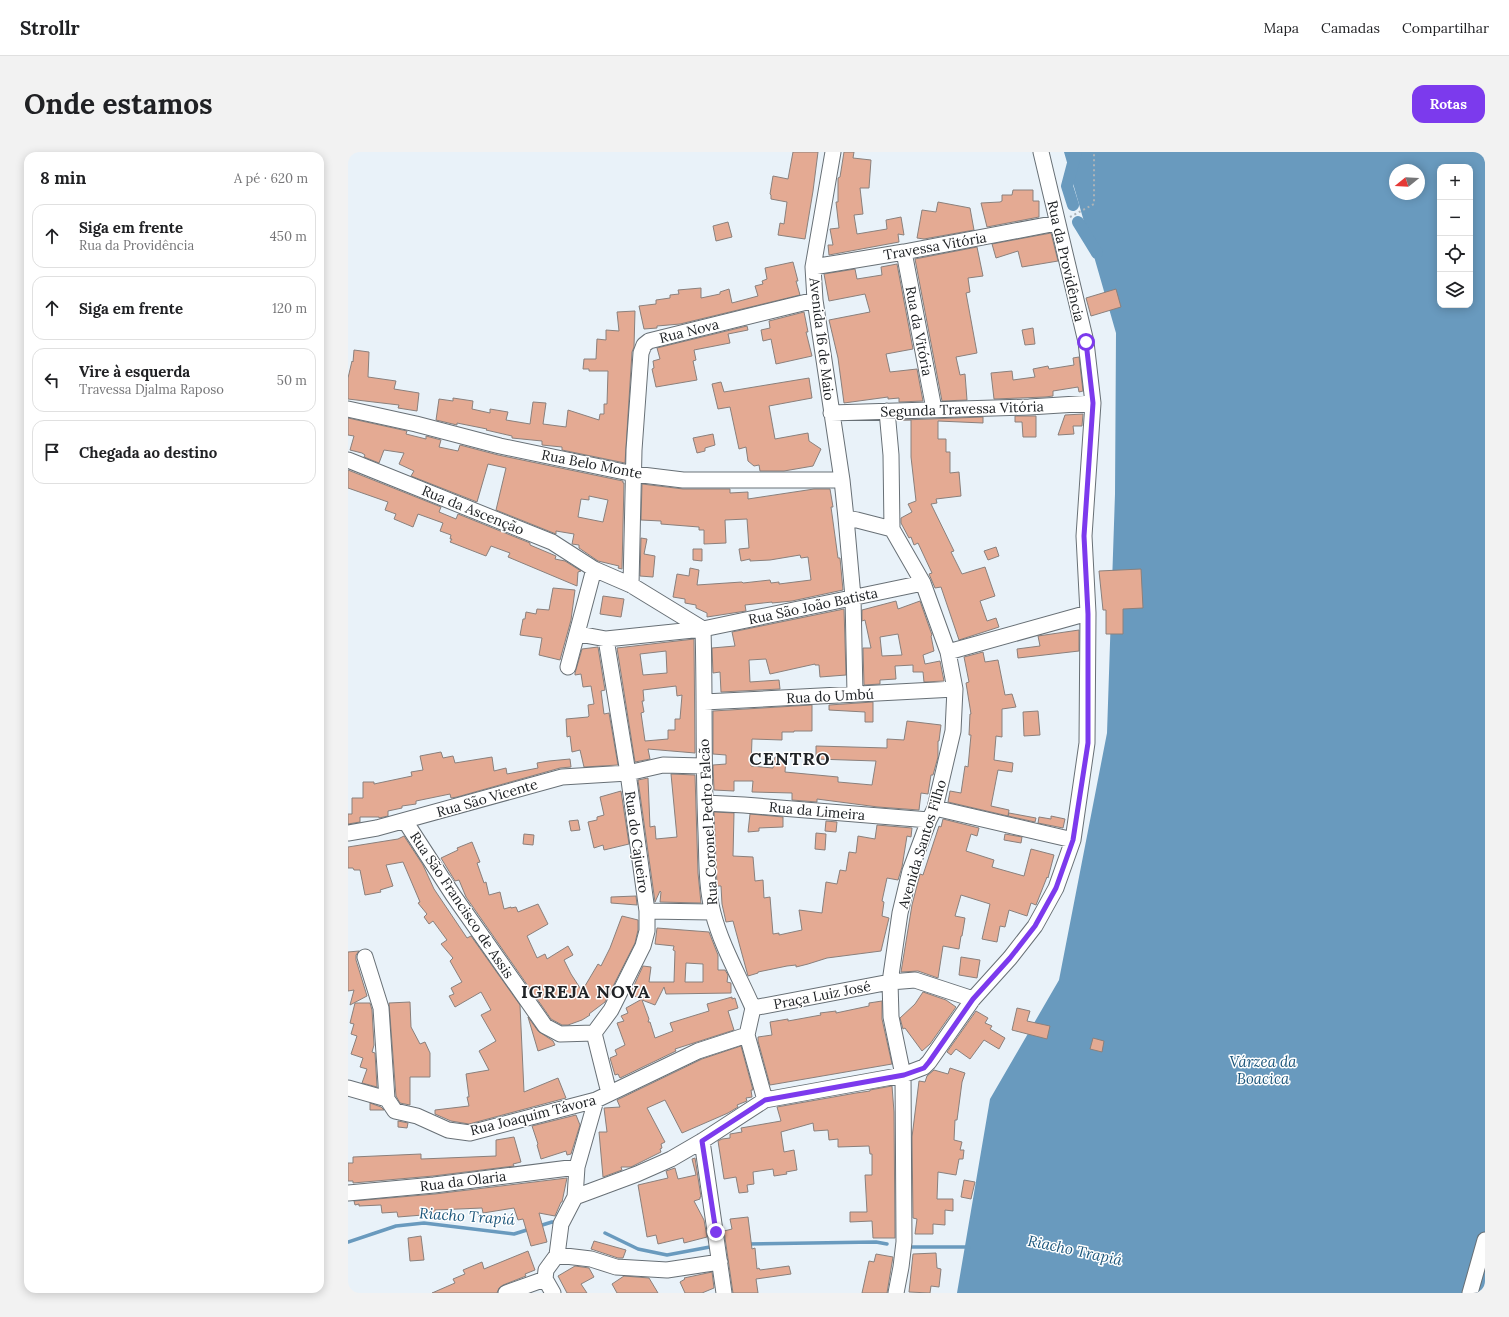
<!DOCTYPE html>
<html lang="pt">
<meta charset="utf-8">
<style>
:root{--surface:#fff;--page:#f2f2f2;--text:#202124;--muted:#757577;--line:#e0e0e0;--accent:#7c3aed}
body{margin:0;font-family:Lora,serif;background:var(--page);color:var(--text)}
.controls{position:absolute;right:12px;top:12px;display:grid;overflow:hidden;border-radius:8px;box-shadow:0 2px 10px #0003}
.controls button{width:36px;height:36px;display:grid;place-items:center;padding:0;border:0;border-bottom:1px solid var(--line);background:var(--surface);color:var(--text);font:20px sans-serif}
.compass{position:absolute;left:1041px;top:12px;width:36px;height:36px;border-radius:50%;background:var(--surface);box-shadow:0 2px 10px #0003;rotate:252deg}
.stop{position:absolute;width:12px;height:12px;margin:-9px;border:3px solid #7c3aed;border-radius:50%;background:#fff}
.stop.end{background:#7c3aed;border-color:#fff;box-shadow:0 1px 4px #0008}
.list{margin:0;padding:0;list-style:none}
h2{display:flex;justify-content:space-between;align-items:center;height:52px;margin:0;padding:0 16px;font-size:17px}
h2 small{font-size:13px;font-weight:400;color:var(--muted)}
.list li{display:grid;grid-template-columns:26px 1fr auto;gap:12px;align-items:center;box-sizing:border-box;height:64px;margin:0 8px 8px;padding:0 8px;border:1px solid var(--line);border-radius:12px}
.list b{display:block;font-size:15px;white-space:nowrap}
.list p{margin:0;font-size:13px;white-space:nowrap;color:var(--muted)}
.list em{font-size:13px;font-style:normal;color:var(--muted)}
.icon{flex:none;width:22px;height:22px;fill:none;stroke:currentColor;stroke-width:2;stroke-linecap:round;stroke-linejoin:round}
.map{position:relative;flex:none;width:1137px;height:1141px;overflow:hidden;border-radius:12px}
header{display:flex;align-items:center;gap:24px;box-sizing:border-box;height:56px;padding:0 20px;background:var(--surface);border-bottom:1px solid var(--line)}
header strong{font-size:19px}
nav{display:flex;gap:22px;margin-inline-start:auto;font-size:14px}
.intro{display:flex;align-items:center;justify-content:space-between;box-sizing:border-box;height:96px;padding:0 24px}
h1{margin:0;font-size:28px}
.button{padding:10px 18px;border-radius:12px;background:var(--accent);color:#fff;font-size:14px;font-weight:700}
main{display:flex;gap:24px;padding:0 24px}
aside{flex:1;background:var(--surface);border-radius:12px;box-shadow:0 2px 10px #0003}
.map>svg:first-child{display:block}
.water{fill:#699abe;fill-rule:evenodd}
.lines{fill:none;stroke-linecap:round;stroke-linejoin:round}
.stream{stroke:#699abe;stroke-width:3.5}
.canal{stroke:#699abe;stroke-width:12}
.building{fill:#e4aa93;stroke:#8a807c;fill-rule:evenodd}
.minor-casing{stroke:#687076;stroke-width:17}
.path{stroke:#acb3b8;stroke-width:2;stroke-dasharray:2 3;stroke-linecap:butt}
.minor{stroke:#fff;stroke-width:15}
.route{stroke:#7c3aed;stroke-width:5}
.labels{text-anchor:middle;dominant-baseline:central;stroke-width:3;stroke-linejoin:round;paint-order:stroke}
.street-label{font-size:14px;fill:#202326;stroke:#fff}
.water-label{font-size:15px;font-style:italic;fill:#1c567b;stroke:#fff}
.district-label{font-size:18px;font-weight:bold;letter-spacing:1px;fill:#202326;stroke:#fff}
</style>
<header>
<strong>Strollr</strong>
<nav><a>Mapa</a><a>Camadas</a><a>Compartilhar</a></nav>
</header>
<div class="intro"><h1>Onde estamos</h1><a class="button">Rotas</a></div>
<main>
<aside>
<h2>8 min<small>A pé · 620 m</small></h2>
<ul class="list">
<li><svg class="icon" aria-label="ahead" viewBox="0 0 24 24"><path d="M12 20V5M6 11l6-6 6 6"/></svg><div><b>Siga em frente</b><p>Rua da Providência</p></div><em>450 m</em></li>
<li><svg class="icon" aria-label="ahead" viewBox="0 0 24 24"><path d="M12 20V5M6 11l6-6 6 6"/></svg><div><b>Siga em frente</b></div><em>120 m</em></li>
<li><svg class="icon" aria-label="left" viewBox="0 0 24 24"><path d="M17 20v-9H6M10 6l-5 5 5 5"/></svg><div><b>Vire à esquerda</b><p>Travessa Djalma Raposo</p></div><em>50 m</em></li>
<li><svg class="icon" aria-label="arrive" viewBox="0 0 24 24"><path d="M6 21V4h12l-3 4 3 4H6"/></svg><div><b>Chegada ao destino</b></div></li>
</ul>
</aside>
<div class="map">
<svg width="1137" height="1141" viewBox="0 0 1137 1141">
<rect width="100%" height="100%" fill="#e9f2f9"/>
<!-- water -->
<path class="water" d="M716,0H1137V1141H609L642,947L711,828L759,581L767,342L768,181ZM1092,15H1122V153H1092ZM1047,18H1071V42H1047Z"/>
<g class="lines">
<!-- stream -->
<path class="stream" d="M191,1074L204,1070L210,1071
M257,1081L290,1097L319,1103L367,1094
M0,1090L48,1074L76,1071L166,1082L182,1077
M399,1092L528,1090L539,1092
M559,1095H621"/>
<!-- canal -->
<path class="canal" d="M725,53L719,34L728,0
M730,70L749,101"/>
</g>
<!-- building -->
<path class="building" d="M445,0H470L465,39L457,87L430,83L432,71L436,72L439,50L423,47V43L422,42L425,24L440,27Z
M496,0H506L505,6L523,8L521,36H512L515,62L506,63L509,82L539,77L538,68L553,65L556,83L550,82L551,90L481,103L480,93H485L482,77L491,76L488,50H490V26L492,25Z
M665,38H685V49H691V65L639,75L633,51L652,50L654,49V43H664Z
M590,50L622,56L626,78L576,87L569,86L574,58L588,60Z
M380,70L384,85L368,89L365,74Z
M703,81L710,109L674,115L670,99L648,106L644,92Z
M629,95L635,124L620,126L622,140L618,141L629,201L608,205L612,223L617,222L619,248L594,249L567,107Z
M445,110L450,129H448L452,143L332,172L309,174V176L296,177L291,154L308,152V148L322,146V143L331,142L330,138L353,136V146L372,142V140L381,137L384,151L410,144L407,134L415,132L414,129L419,127L417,116Z
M549,112L565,197L538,202L542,220L569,217L575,249L551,250V246L540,247V245L496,251L490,206L481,168L522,160L517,142L481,149L476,122L507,117L509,127L534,123L533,115Z
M768,137L773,155L743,164L738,146Z
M287,159L286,195L284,200L277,311L214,298V295L194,293V289L164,286V284L138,278L139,277L109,271V273L88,268L91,247L105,249V246L125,249L124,257L142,261V257L160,260L158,268L182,272L185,250L198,251L195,272L218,275L220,258L251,268L252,262H256V252H259L260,219H241V217H235L236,207H248L249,187L258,188V178L271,179L269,160Z
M456,160L460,180H458L464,204L428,212L423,187L415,189L413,178L422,176L421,169Z
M399,174L400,178L380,182L382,191L346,198L348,208L345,209L349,228L308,235L304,217L306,216L305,209L312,207L309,196Z
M685,176L687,192L677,193L674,178Z
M6,198L21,200L20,225L48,229L46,237L71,241L69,259L50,256L51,253L0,247V226L4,209L5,210Z
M731,205L735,239L731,240L730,235L705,239V244L697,245L646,247L643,221L664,219L665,228L687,225L685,217L700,214L701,217L726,213L725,206Z
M461,226L464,246L421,254L427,287L460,281L461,289L473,297L465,314L436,319H412L411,313L406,314L400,309L398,295L391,297L382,255L370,257L364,232L373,230L376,240Z
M735,262L734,274H725L726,282L710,283L717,263Z
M667,264H688V285H675L674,270H667Z
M635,265V271L590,269V287H598V300H602V321L611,320L613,344L588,347L589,351L583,352L606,399L603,400L614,422L637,415L647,444L632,449L639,469L648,466L651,475L611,488L593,435L587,436L581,422L584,421L570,391L566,393L563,385L561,386L553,371V366L564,360L560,352L568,349L563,305V268H555Z
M0,266L59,279L58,282L78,287V284L93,288L91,295L110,299L112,293L150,303L275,329V331H276L274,417L270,416L271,414L250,409L231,396V393L224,392L226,382L208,379V382L148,358L158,316L140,312L129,350L63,324L66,319L51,312L56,301L36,298L31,311L16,305L17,303L14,301L2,298L6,284L0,283ZM241,344L260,348L255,370L230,365L233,347L241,348Z
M365,282L367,293L357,296V299L349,301L345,286Z
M0,318L93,355L91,360L108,367L110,362L182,391V393L208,404L207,407L217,409L233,419L230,420L229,434L160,405L162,401L143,394L138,404L102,390L104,387H102L103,383L92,379L95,371L70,362L65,375L46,367L48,362L37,358L40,350L0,336Z
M294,332L335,337H382V341L400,340V347L466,337H482L485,355H483L490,406H492L495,438L444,449L424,451V450L397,453L398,459L359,465V461L348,456V453L337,451V447L325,445L329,422L341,424L342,416L351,418L349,433L394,430L395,431L422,428L423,431L431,430V432L463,428L460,405L453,406L452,403L422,408L402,409V407L393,409L391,397L401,396L399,367L377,368L378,391L356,392V378H351V375L313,372V369L293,368Z
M293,386L299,387L296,402L307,404L305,425L292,424Z
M648,395L651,404L640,408L636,399Z
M345,397H354V409L345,408Z
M793,417L795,456L775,457V482H758V458H755L751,419Z
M205,436L227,438L223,468L212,508L191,503L194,486L172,483L175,467H177L178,460L188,462L189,457L201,458Z
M255,444L276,447L273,465L252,462Z
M548,449L550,457L572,449L584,483L583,484L586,499L575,503L577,512L592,509L596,529L576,530L575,520H565V513L547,514L548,527L532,528V532L516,533L515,496H523L517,468L514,469V458ZM550,482L554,503L534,504L532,485Z
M496,457L498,523L472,525L471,513H467V512L422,522L418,507L401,508L402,530L431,528L432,537L373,540L372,520L365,521L364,496L387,494L384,480Z
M731,478V499L670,506L669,497L692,494L690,484Z
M346,487L347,601L300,597L302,607L287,610L269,496ZM318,499L319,521L295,523L292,502ZM328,534L329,544L334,543L332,567H327V578H320V587L297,589L293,561L296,560L294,549H296L295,538Z
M250,495L257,538L253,539L256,562L261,561L270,613L236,615L232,598L224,600L222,584L219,585L218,567L240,565L241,564L240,553L246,552L243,534L235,535L233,522L227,523V521L234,497Z
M635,500L637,510L650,508L657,543L664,542L668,555L654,557V585L648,584L646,608L665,611L664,620L650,618L643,654L661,658L660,664L600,650L602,639L613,641L617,614L620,615L623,583H621L622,562H623L618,531L621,530L616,505Z
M525,550V570H517V560L481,558V553Z
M464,553V579H446V580H434V588L404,587L403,614L425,616L427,605L438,606L437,620L490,625V630L524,633L528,609L468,607V594L539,596V587L556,588L559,569L593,573L591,589H590V605L585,623H583L580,642L573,641L571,658L530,655L469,647V650L444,648V641L404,640L405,629H386V639L366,638L365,613L378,612V603L365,602V559Z
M690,559L692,583L676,584L675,560Z
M93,600L95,606L105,604L107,611L144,605L146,619L158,616L159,622L190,616L189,611L201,609L222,607L223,615L212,616L109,645L103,646L102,642L68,649V652L54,654V656L40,659V664L31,666V665H12V670L0,672V662H4V646H15V630H26V632L64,624L63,620L75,618L72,604Z
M323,622L347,623L350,721L353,751L312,750L313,740L312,739L307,750L290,628L300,626L302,675L307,674L308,687L329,685Z
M273,639L281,692L256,698L255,693L246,696L240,670L249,668V665L256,663L252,645Z
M366,660L386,661L385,704L405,705L407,729L415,728L416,746L422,745L425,782L431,781V783L454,778L451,758L474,761L478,730L489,732L492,718L498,719L501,700L508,701L510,684L527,687L529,673L564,676L563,685L559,684L554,715L550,728L539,726L534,749L536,750L534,764L541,766L533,799L479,806L460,812L448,815V813L439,814L410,820V821L400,824L385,769L378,770L374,752L373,734H369Z
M661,661L688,666L687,670L660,664Z
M402,662L435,665V675L411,676V679L400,680Z
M703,664L717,667L715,676L690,671L691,665L703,667Z
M595,667L631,676L629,684L623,682L618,699L646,708L644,715L676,724L683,697L706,703L700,726L699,725L688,753L683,751L679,764L661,758L657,775L652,774L649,790L634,787L642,752L613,743L607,764L617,766L614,784H613L611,797L595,794L590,826L570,819L553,820L564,753L572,722L575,723L591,674L593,675Z
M230,668L232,678L223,679L221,669Z
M478,669L489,670L488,680L477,679Z
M468,681L478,682L477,698L467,697Z
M176,682L186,683L185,693L175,692Z
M657,682L674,685L673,691L656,688Z
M56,684L75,713L86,737L119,786L123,784L172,853L176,940L210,926L218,946L121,972L103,969L87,962V958L121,954L119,945H121L118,922L141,918L131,899L148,889L133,863L143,858L133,840L107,855L101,844L106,842L103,836L114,830L102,809L105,806L93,792L99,788L85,769L81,772L76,765L79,762L70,751L72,750L55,710L38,713L45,734L32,738L33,740L17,743L12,718H6L5,716H0V695L50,687Z
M124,690L132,710L129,711L136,731L138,730L141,743L152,740L156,757L163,755V756L168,755L170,760L190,752L200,772L179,784L189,806L197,802L199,807L220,794L225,803L216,808L223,822L234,839L250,812L253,814L262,796L274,764L290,768V778L287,791L257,850L241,862L242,863L234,868L220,873H214L203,867L118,745L111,728L107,729L93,706L110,698L109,696Z
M288,744L289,753L263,751V745Z
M309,776L361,780L370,803V818H377L380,823L379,830L383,831V841L318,842L316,835L307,853L294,848L301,867L300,870H302L307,886L325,879L322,871L361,859L359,852L384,845V847L387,846L390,856L380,859L386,878L327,897L328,899L272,926L270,922L267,923L262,906L269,903L267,898L277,893L269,871L276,869L273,864L280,861L278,856L294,847L282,842L295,814L303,815L301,830H326L327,799L325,798L326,794L307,792ZM338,811L355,812V830H337Z
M11,799L8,803V808L19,844L2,853L6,838L0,839V800Z
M613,805L632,808L629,826L611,823Z
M575,840L598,848L608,855L582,892L574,899L557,876L555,877L552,866L567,852Z
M534,849V867L544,912L422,933L410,889V885L424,883L422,870L440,867V869L473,863L472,861L488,859V861L521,854V851Z
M62,850L63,875L72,892L77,890L82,901V925H62V953L52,951L48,944L41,851Z
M7,851H22L24,858L26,893L24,900L27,901L29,935L14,931L19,917L12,915L15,906L3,902L9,884L3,882L6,872L2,871Z
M669,856L682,859L679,869L702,874L699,887L664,878Z
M628,859L640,866L637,871L644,874L642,877L657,886L651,897L636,888L622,907L608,897L603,903L599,900Z
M180,865L190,879L205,889L207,893L190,899Z
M745,886L756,889L754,900L742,897Z
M393,894L405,938H403L404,945L398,946L399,949L389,953L390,955L380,961L334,981L317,948L299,956L317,990L313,992L314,996L312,997L313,1000L283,1015H273L274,1018L255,1025L251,980H259L256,956L272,955L269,948L354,907Z
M602,916L617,921L614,930L609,968H607L606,988L614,990L612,998H616L615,1007H611L608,1023L590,1020L589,1047H605V1059L597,1058V1073L585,1072V1082H567L569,1067L565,1066L564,985L571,929L577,930L579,924L586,918L600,922Z
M544,934L546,960L547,1086H525L524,1069L502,1070V1060H519L517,1023H524V1002H522L521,994L490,995V987L481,988L480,978L466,979L465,971L433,980L436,1000L446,998L449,1018L438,1020L439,1022L426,1024L425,1017L405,1020L406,1032L399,1033L400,1040L391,1041L388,1025L376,1027L370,989L374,987L382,986V982L394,980L393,976L433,969L429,955L508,941L522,939V938Z
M22,951L33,955L36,958H22Z
M228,963L232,973L223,1002L219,1003L218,999L193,1007L189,993L190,992L184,974Z
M50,969L60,971L59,976L50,975Z
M166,985L173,1010L165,1012L166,1014L85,1024L5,1031V1029H0V1011H5V1005L73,1002V1007L148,1004V988Z
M347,1006L353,1045H352V1047L346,1049L356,1068L359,1085L336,1091L335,1086L310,1092L308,1083L299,1085L290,1033L320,1026L318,1019L327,1016L330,1027L348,1023L344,1007Z
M219,1026L214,1050H213L207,1064L191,1061L199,1090L183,1094L175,1067L170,1068L166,1056L135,1061L134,1056L87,1058V1062L50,1065L49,1060L34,1061L33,1053L11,1054V1052L7,1053L6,1049L87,1042Z
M616,1028L627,1030L623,1047L613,1045Z
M400,1065L404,1097L407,1096L409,1117L411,1116L412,1118L441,1114L443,1122L408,1127L410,1141H385L376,1079L384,1077L382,1067Z
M73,1084L76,1108L62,1109L60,1086Z
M246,1089L278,1098L275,1106H270L243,1097Z
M180,1099L187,1118L177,1122L178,1124L155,1133L151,1136L149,1141H84L107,1131L105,1127L117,1122L115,1118L134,1110L136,1117Z
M588,1101L589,1116L593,1117L591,1135L583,1134L582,1141L561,1140L565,1102Z
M528,1102L545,1105L539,1141H514L521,1109L526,1110Z
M227,1114L241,1116L246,1125L233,1132L239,1141H219L210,1124Z
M364,1120L366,1136L354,1141H337L332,1130L337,1127L336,1126Z
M276,1124L301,1126L310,1141H269L264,1132Z"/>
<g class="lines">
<defs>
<path id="minor" d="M485,0L465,115L467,148L494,328L498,366L505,445L507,542
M556,100L586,257
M465,115L556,100L709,71
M0,257L68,272L152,294L286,322L335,328H494
M539,259L543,303L544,377L575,431L600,500L607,537L605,579L587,656L581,668L562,719L552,761L542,830L543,865L555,923L556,1090L553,1115L548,1141
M483,261L681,255L745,251
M0,308L204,390L246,417L283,433L355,477
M498,366L509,368L544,377
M283,433L286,298L293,201L296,193L301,189L467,148
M355,477C357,544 355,612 358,680C359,706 358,735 365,761C373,793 392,826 405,856
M230,481L231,482L258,487L355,477L575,431
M600,500L740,461
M220,515L246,417
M356,550L607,537
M357,651L396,653L581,668
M587,656L725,688
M57,669L105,743L197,874L212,882L246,881
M0,681L29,676L214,625L280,621L315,613L355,614
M299,759L364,760
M17,805L33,856L39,947L47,959L69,964L100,978L122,981L248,948L350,899L399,883
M405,856L542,830L567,828L625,847
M405,856L399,883L417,948
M246,881L263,858L295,794L299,779V759L280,621L258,487
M246,881L261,941
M0,936L39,947
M354,989L376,1141
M0,1041L86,1033L229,1015
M227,1045L289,1022L323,1007L354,989L417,948L555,923L576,915L581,910L625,847L662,806L687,774L708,736L725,688L739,591L740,461L736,384L745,251L738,190L693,0
M209,1103L243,1107L268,1115L319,1118L372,1110
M197,1127L198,1118L209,1103L213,1072L227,1045L229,1015L248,948
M197,1127L205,1141
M158,1141L197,1127
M1122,1141L1137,1088"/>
</defs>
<!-- minor casing -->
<use href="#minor" class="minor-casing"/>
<!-- path -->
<path class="path" d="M722,65L746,52V0"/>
<!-- minor -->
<use href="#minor" class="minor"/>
</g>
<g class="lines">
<!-- route -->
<path class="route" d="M368,1080L354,989L417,948L556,923L576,916L581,910L625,847L662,806L687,774L708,736L725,688L740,591V462L736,384L745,251L738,190"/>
</g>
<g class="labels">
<!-- street labels -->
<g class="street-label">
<text transform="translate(587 94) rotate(-10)">Travessa Vitória</text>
<text transform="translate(718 109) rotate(77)">Rua da Providência</text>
<text transform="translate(341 179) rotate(-14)">Rua Nova</text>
<text transform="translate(571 179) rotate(79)">Rua da Vitória</text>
<text transform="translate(474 187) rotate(83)">Avenida 16 de Maio</text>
<text transform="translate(614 257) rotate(-2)">Segunda Travessa Vitória</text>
<text transform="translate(244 312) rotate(11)">Rua Belo Monte</text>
<text transform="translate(125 358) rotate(22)">Rua da Ascenção</text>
<text transform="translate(465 454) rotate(-12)">Rua São João Batista</text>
<text transform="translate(482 544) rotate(-3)">Rua do Umbú</text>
<text transform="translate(139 646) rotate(-16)">Rua São Vicente</text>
<text transform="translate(469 659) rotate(5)">Rua da Limeira</text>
<text transform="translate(360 670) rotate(-93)">Rua Coronel Pedro Falcão</text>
<text transform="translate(289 690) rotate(82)">Rua do Cajueiro</text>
<text transform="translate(574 692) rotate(-73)">Avenida Santos Filho</text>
<text transform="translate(114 753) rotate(56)">Rua São Francisco de Assis</text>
<text transform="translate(474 843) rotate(-11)">Praça Luiz José</text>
<text transform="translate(185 963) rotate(-14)">Rua Joaquim Távora</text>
<text transform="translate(115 1029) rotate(-7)">Rua da Olaria</text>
</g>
<!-- water labels -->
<g class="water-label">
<text x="915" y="909">Várzea da<tspan x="915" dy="17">Boacica</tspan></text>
<text transform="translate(119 1064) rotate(4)">Riacho Trapiá</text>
<text transform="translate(727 1098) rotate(12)">Riacho Trapiá</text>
</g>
<!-- district labels -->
<g class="district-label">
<text x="442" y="606">CENTRO</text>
<text x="238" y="839">IGREJA NOVA</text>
</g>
</g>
</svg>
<div class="controls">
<button>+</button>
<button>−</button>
<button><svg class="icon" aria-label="locate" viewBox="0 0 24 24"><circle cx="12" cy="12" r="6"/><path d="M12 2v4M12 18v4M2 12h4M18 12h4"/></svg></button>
<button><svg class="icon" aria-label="layers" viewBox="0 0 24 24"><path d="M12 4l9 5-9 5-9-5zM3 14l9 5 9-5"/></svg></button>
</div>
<svg class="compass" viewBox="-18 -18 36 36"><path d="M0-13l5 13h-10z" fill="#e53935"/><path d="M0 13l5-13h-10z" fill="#757577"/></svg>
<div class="stop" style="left:738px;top:190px"></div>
<div class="stop end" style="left:368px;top:1080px"></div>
</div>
</main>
